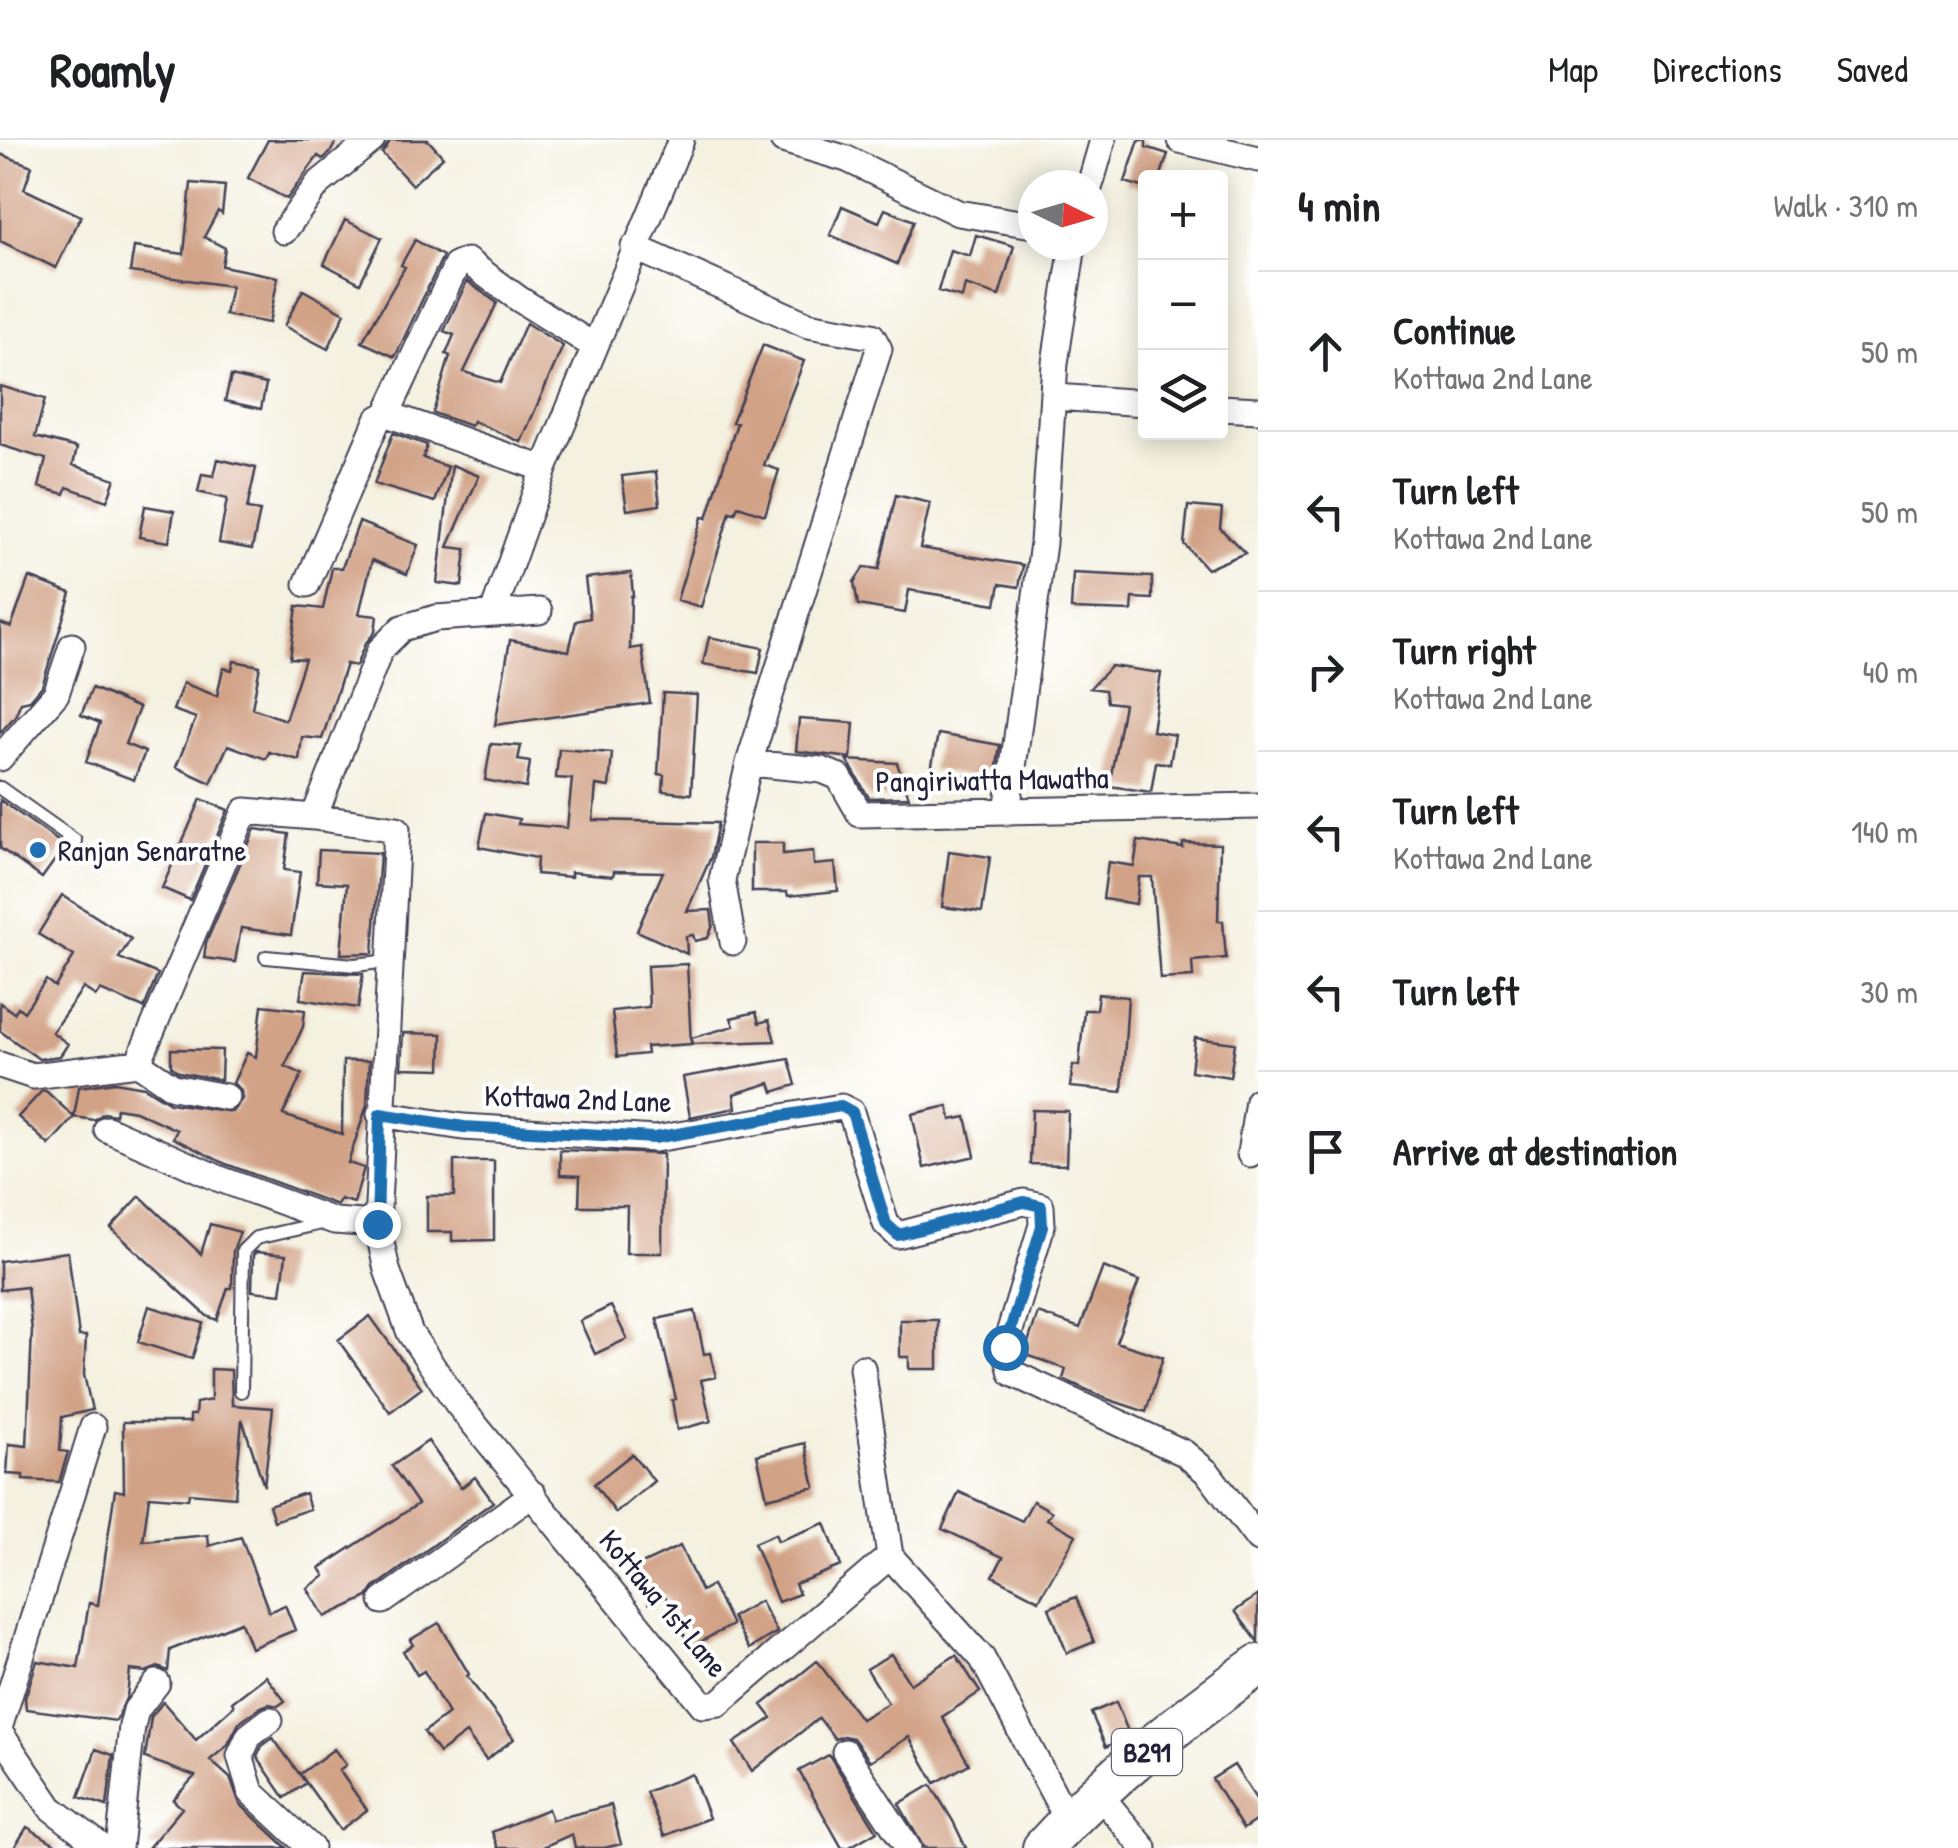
<!DOCTYPE html>
<meta charset="utf-8">
<style>
:root{--surface:#fff;--page:#f2f2f2;--text:#202124;--muted:#757577;--line:#e0e0e0}
body{margin:0;font-family:"Patrick Hand",sans-serif;background:var(--page);color:var(--text)}
.controls{position:absolute;right:30px;top:30px;display:grid;overflow:hidden;border-radius:10px;box-shadow:0 5px 25px #0003}
.controls button{width:90px;height:90px;display:grid;place-items:center;padding:0;border:0;border-bottom:2px solid var(--line);background:var(--surface);color:var(--text);font:50px sans-serif}
.compass{position:absolute;left:1018px;top:30px;width:90px;height:90px;border-radius:50%;background:var(--surface);box-shadow:0 5px 25px #0003;rotate:95deg}
.stop{position:absolute;width:30px;height:30px;margin:-22px;border:8px solid #1f6fb2;border-radius:50%;background:#fff}
.stop.end{background:#1f6fb2;border-color:#fff;box-shadow:0 2px 10px #0008}
.list{margin:0;padding:0;list-style:none}
h2{display:flex;justify-content:space-between;align-items:center;height:130px;margin:0;padding:0 40px;font-size:42px}
h2 small{font-size:32px;font-weight:400;color:var(--muted)}
.list li{display:grid;grid-template-columns:65px 1fr auto;gap:30px;align-items:center;box-sizing:border-box;height:160px;padding:0 40px;border-top:2px solid var(--line)}
.list b{display:block;font-size:38px;white-space:nowrap}
.list p{margin:0;font-size:32px;white-space:nowrap;color:var(--muted)}
.list em{font-size:32px;font-style:normal;color:var(--muted)}
.icon{flex:none;width:55px;height:55px;fill:none;stroke:currentColor;stroke-width:2;stroke-linecap:round;stroke-linejoin:round}
.map{position:relative;flex:none;width:1258px;height:1708px;overflow:hidden}
header{display:flex;align-items:center;gap:60px;box-sizing:border-box;height:140px;padding:0 50px;background:var(--surface);border-bottom:2px solid var(--line)}
header strong{font-size:48px}
nav{display:flex;gap:55px;margin-inline-start:auto;font-size:35px}
main{display:flex}
aside{flex:1;background:var(--surface)}
.map>svg:first-child{display:block}
.building{fill:#d1a286}
.lines{fill:none;stroke-linecap:round;stroke-linejoin:round}
.service-casing{stroke:#424154;stroke-width:16}
.minor-casing{stroke:#424154;stroke-width:29}
.primary-casing{stroke:#424154;stroke-width:44}
.service{stroke:#fff;stroke-width:12}
.minor{stroke:#fff;stroke-width:25}
.primary{stroke:#fff;stroke-width:40}
.route{stroke:#1f6fb2;stroke-width:12}
.poi-dot{fill:#1f6fb2;stroke:#fff;stroke-width:4}
.labels{text-anchor:middle;dominant-baseline:central;stroke-width:8;stroke-linejoin:round;paint-order:stroke}
.shield{fill:#fff;stroke:#646476;stroke-width:2.5}
.shield-label{font-size:28px;font-weight:bold;fill:#22223b}
.street-label{font-size:30px;fill:#22223b;stroke:#fff}
.poi-label{font-size:30px;fill:#22223b;stroke:#fff;text-anchor:start}
</style>
<header>
<strong>Roamly</strong>
<nav><a>Map</a><a>Directions</a><a>Saved</a></nav>
</header>
<main>
<div class="map">
<svg width="1258" height="1708" viewBox="0 0 1258 1708">
<rect width="100%" height="100%" fill="#fff"/>
<filter id="ink" filterUnits="userSpaceOnUse"><feTurbulence type="fractalNoise" baseFrequency=".01" numOctaves="2"/><feDisplacementMap in="SourceGraphic" scale="20" xChannelSelector="R" yChannelSelector="G"/><feConvolveMatrix kernelMatrix="1 2 1 2 8 2 1 2 1" color-interpolation-filters="sRGB"/></filter>
<filter id="wash" filterUnits="userSpaceOnUse"><feTurbulence type="fractalNoise" baseFrequency=".0048" numOctaves="4" result="noise"/><feDisplacementMap in="SourceGraphic" scale="40" xChannelSelector="R" yChannelSelector="G"/><feGaussianBlur stdDeviation="2.25" result="paint"/><feColorMatrix in="noise" values="0 0 0 0 0 0 0 0 0 0 0 0 0 0 0 0 0 1.4 0 .05"/><feComposite in="paint" operator="in"/></filter>
<g filter="url(#wash)">
<rect width="100%" height="100%" fill="#f4f1e0"/>
<g id="blocks">
<!-- building -->
<path class="building" d="M268,0H337L330,13L323,19L318,16L287,59L248,38Z
M391,0H428L443,17L412,45L382,13Z
M1139,0H1146V7L1168,14L1160,38H1146V48L1125,42Z
M0,14L32,26L24,49L81,76L56,128L0,101Z
M191,43L225,46L222,74L218,71L204,97L225,108L222,126L278,137L269,183L225,175L231,146L130,132L134,107L184,114Z
M842,66L879,82L885,69L914,81L897,124L830,95Z
M345,80L382,98L360,143L324,124Z
M976,95L1014,106L999,156L965,145L962,158L938,151L950,110L970,116Z
M415,100L443,116L395,217L362,202L405,127L401,125Z
M467,141L497,163L464,232L500,243L526,183L563,206L521,302L473,281L471,286L433,273L450,216L446,214L454,195L444,191Z
M303,150L345,173L328,209L284,186Z
M763,205L804,221L764,325L779,330L765,375L738,366L735,373L730,372L701,467L677,460L702,377L707,378L737,283L732,282Z
M231,236L266,244L261,269L225,261Z
M0,246L45,259L35,297L77,308L73,325L115,339L107,361L67,347L65,354L39,347L46,319L0,305Z
M393,293L427,305L423,318L448,327L435,362L374,344Z
M218,319L256,328L247,369L260,371L252,409L219,403L227,359L198,352L202,334L214,336Z
M452,325L479,336L448,407L466,409L462,446L437,443Z
M656,332L660,365L627,370L622,336Z
M896,355L930,363L920,408L1023,425L1019,447L1000,444L996,464L909,450L905,473L858,465L854,442L864,427L879,429Z
M145,366L174,371L169,402L139,397Z
M1188,366L1222,369L1220,388L1245,413L1207,429L1184,404Z
M359,382L418,405L407,434L372,420L359,474L377,476L375,492L365,504L356,526L346,524L322,599L302,597L299,620L269,612L266,619L228,605L211,643L176,627L196,578L173,570L183,543L217,556L223,528L232,530L234,521L260,526L252,568L285,580L305,519L290,518L297,466L323,469L332,428H342Z
M631,433L633,456H631L630,509L642,507L650,563L495,585L510,500L569,511L576,481L590,478L585,438Z
M1073,433L1152,437V459L1133,458L1132,471L1071,469Z
M29,437L71,453L42,546L30,560L21,562L15,576L0,593V483L11,487Z
M709,497L763,508L758,533L703,524Z
M1111,526L1161,533L1152,591L1175,595L1170,624L1156,622L1151,652L1109,646L1124,564L1107,562L1105,550L1090,548Z
M92,548L139,568L125,604L145,612L134,640L86,622L100,583L81,575Z
M663,553L697,555L691,654L663,651L664,635L658,634Z
M799,579L854,583L851,618L796,611Z
M938,594L1000,605L995,641L931,630Z
M491,604L521,606L518,620L530,622L526,648L485,640Z
M559,609L612,613L609,647L596,645L593,680L718,683L711,717L687,771L711,770L713,785L708,798L695,801L693,795L686,796L687,814L637,791L663,732L614,731L613,736L571,732V737L536,734L537,718L479,707L486,673L519,679L518,684L567,688L572,639L556,638Z
M847,620L897,623L909,657L869,658Z
M201,659L228,670L190,760L162,748Z
M0,660L65,706L42,738L0,708Z
M255,689L289,694L284,730L300,732L291,795L241,788L235,822L204,818L206,803Z
M1138,701L1183,708V703L1220,704L1218,781H1223L1226,818L1192,821L1193,837L1160,839L1152,737H1139L1136,764L1103,759L1108,722L1134,726Z
M752,703H783V714L813,711L814,725L835,723L838,751L788,756L787,752H752Z
M319,710L380,713L373,813L341,814L347,744L317,742Z
M949,711L990,717L982,772L942,767Z
M62,755L131,799L119,818L158,834L144,868L100,850L96,856L83,848L52,892L68,904L60,916L39,919L0,891V863L14,873L18,867L24,872L46,840L55,847L74,816L38,794Z
M687,824L691,904L646,907L647,914L617,917L612,871L649,867L647,826Z
M305,831L363,834L358,868L300,859Z
M1098,854L1128,857L1122,952L1070,947L1073,925L1079,926L1084,870H1096Z
M262,865L305,870L303,887L285,926L302,934L283,975L342,994L343,921H369L367,965L348,1023L364,1028L354,1063L340,1059L337,1065L226,1024L173,998L177,990L135,971L116,968L115,975L104,973L94,980L74,977L79,947L115,942L144,947L170,963L232,972L242,959L241,951L233,943L247,913L256,917Z
M756,872L759,883L769,880L775,901L693,904L691,898L734,886L731,878Z
M403,893L442,894L441,929L401,928Z
M1195,898L1235,903L1230,937L1191,931Z
M171,909L222,910L221,940L179,932L171,926Z
M789,919L796,945L773,952L770,943L734,954L736,968L690,977L683,937Z
M42,951H46L74,977L49,1005L18,977Z
M948,966L951,980L966,977L975,1016L924,1028L912,974Z
M1032,970L1068,971L1066,1025L1030,1024Z
M560,1010L663,1014L662,1113H626L627,1066H579L580,1036L560,1035Z
M454,1021H494V1100L452,1101V1092H427V1056H454Z
M140,1056L201,1114L210,1084L240,1092L233,1111L232,1148H228L217,1180L207,1176L111,1088Z
M68,1112L79,1196H86L84,1235L92,1270L62,1277L60,1311L68,1312L59,1342L23,1340V1335L7,1334L9,1304L27,1306L32,1191L27,1147L0,1150V1121Z
M256,1112L286,1115L281,1154L252,1151L253,1115Z
M1103,1127L1139,1141L1116,1202L1163,1217L1146,1272L1107,1259L1063,1239L1066,1229L1024,1214L1038,1173L1080,1188Z
M149,1166L203,1183L192,1219L138,1202Z
M611,1166L627,1199L595,1214L580,1181Z
M695,1171L704,1214L710,1213L716,1237L701,1240L711,1281L677,1290L672,1260L676,1259L657,1179Z
M370,1176L422,1248L390,1272L338,1200Z
M900,1180H938V1229H909V1217H900Z
M211,1229L231,1230L232,1265L273,1268L264,1346L242,1279L235,1357L189,1353L188,1359L149,1356L143,1401L208,1395L209,1406L241,1397L269,1472L285,1465L295,1490L251,1508L241,1482L170,1510L168,1531L158,1527L146,1532L130,1530L127,1556L116,1581L26,1569L25,1558L37,1521L78,1528L89,1463L98,1465L115,1350L124,1352L123,1282H190V1275H195L196,1263L211,1260Z
M428,1301L461,1348L475,1337L493,1362L374,1448L368,1457L325,1477L307,1448L325,1436L320,1428L418,1364L392,1326Z
M805,1303L815,1347L767,1358L757,1315Z
M632,1314L654,1341L616,1373L594,1344Z
M959,1352L1022,1381L1033,1361L1052,1372L1047,1379L1076,1395L1039,1460L993,1436L1003,1417L942,1389Z
M305,1353L310,1369L274,1381L269,1365Z
M825,1383L841,1426L795,1444L799,1454L778,1462L754,1403L775,1394L778,1401Z
M680,1406L701,1451L712,1445L732,1485L690,1507L665,1456L649,1463L633,1428Z
M1258,1455V1502L1235,1471Z
M1076,1457L1094,1502L1067,1513L1049,1468Z
M760,1461L777,1492L749,1509L732,1477Z
M439,1483L469,1534L467,1536L514,1599L486,1620L466,1593L439,1613L424,1592L448,1574L424,1531L417,1535L403,1511L413,1505L410,1500Z
M891,1514L910,1544L956,1515L980,1552L942,1577L969,1624L935,1643L909,1597L870,1621L853,1598L843,1596L835,1599L819,1578L752,1631L734,1603L772,1578L762,1565L817,1521L861,1579L888,1563L867,1529Z
M266,1536L285,1561L278,1566L269,1564L261,1567L239,1583L227,1606L210,1620L230,1638L240,1664L287,1708H148L182,1668L173,1660L195,1636L145,1618L151,1577L163,1562L196,1600L234,1566L232,1562Z
M1116,1562L1129,1594L1106,1607L1091,1573Z
M273,1598L306,1643L285,1658L257,1617L262,1606Z
M96,1609L113,1615L107,1666L79,1657Z
M334,1609L346,1625L339,1630L367,1670L340,1690L300,1634Z
M829,1615L877,1691L848,1708H842L799,1631Z
M1234,1625L1258,1662V1679L1243,1689L1212,1639Z
M692,1634L709,1678L664,1696L646,1652Z
M931,1645L953,1681L966,1708H924L899,1664Z
M611,1665L621,1704L604,1708H575L572,1694L541,1708H498L492,1692L548,1669L552,1680Z
M27,1687L62,1708H14Z"/>
</g>
</g>
<g filter="url(#ink)">
<use href="#blocks" fill-opacity="0" stroke="#424154" stroke-width="2.5"/>
<g class="lines">
<defs>
<path id="service" d="M0,648L75,701
M266,817L355,825L389,821
M241,1251L243,1111L256,1098L326,1082"/>
<path id="minor" d="M783,0L847,19L958,73L1033,85
M1180,0L1258,19
M1090,45L1103,0
M284,91L318,44L372,0
M634,107L808,185L872,196L879,209L749,623L722,740L733,802
M1054,257L1146,263
M1220,268L1258,270
M387,274L457,124L467,121L519,159L594,206
M307,444L378,279L387,274L544,329
M493,473L544,329L681,0
M0,618L56,554L72,506
M749,623L822,630L839,637L860,674L1258,666
M1007,672L1043,403L1055,223L1073,105
M314,677L397,689L377,1084L387,1130L410,1193L457,1263L703,1565L719,1563L890,1416
M138,923L245,671L314,677L380,510L402,488L436,478L539,471
M0,925L33,936L138,923L173,947L226,957
M380,974L463,987L655,999L841,967L851,972L886,1084L898,1095L1024,1062L1041,1066L1042,1085L1005,1207L1012,1233L1184,1313L1208,1333L1258,1399
M107,989L220,1039L334,1081L377,1084
M1250,1014L1258,961
M862,1228L890,1416
M890,1416L982,1518L1068,1681
M383,1461L533,1354
M270,1580L249,1596L240,1616L251,1652L311,1708
M0,1585L93,1287
M0,1593L51,1668L103,1708
M845,1612L908,1708
M1099,1654L1144,1708
M119,1708L132,1586L136,1570L157,1543"/>
<path id="primary" d="M1043,1708C1106,1639 1182,1580 1258,1525"/>
</defs>
<!-- service casing -->
<use href="#service" class="service-casing"/>
<!-- minor casing -->
<use href="#minor" class="minor-casing"/>
<!-- primary casing -->
<use href="#primary" class="primary-casing"/>
<!-- service -->
<use href="#service" class="service"/>
<!-- minor -->
<use href="#minor" class="minor"/>
<!-- primary -->
<use href="#primary" class="primary"/>
</g>
</g>
<g class="lines" filter="url(#ink)">
<!-- route -->
<path class="route" d="M377,1084L380,974L464,987L654,998L841,966L852,972L886,1084L898,1095L1024,1062L1041,1066L1042,1086L1005,1207"/>
</g>
<!-- markers -->
<circle class="poi-dot" cx="38" cy="710" r="10"/>
<g class="labels">
<!-- shield labels -->
<rect class="shield" x="1112" y="1589" width="70" height="46" rx="8"/>
<g class="shield-label">
<text x="1147" y="1612">B291</text>
</g>
<!-- street labels -->
<g class="street-label">
<text transform="translate(992 639) rotate(-1)">Pangiriwatta Mawatha</text>
<text transform="translate(578 958) rotate(2)">Kottawa 2nd Lane</text>
<text transform="translate(664 1463) rotate(50)">Kottawa 1st Lane</text>
</g>
<!-- poi labels -->
<g class="poi-label">
<text x="58" y="710">Ranjan Senaratne</text>
</g>
</g>
</svg>
<div class="controls">
<button>+</button>
<button>−</button>
<button><svg class="icon" aria-label="layers" viewBox="0 0 24 24"><path d="M12 4l9 5-9 5-9-5zM3 14l9 5 9-5"/></svg></button>
</div>
<svg class="compass" viewBox="-18 -18 36 36"><path d="M0-13l5 13h-10z" fill="#e53935"/><path d="M0 13l5-13h-10z" fill="#757577"/></svg>
<div class="stop" style="left:1005px;top:1207px"></div>
<div class="stop end" style="left:377px;top:1084px"></div>
</div>
<aside>
<h2>4 min<small>Walk · 310 m</small></h2>
<ul class="list">
<li><svg class="icon" aria-label="ahead" viewBox="0 0 24 24"><path d="M12 20V5M6 11l6-6 6 6"/></svg><div><b>Continue</b><p>Kottawa 2nd Lane</p></div><em>50 m</em></li>
<li><svg class="icon" aria-label="left" viewBox="0 0 24 24"><path d="M17 20v-9H6M10 6l-5 5 5 5"/></svg><div><b>Turn left</b><p>Kottawa 2nd Lane</p></div><em>50 m</em></li>
<li><svg class="icon" aria-label="right" viewBox="0 0 24 24"><path d="M7 20v-9h11M14 6l5 5-5 5"/></svg><div><b>Turn right</b><p>Kottawa 2nd Lane</p></div><em>40 m</em></li>
<li><svg class="icon" aria-label="left" viewBox="0 0 24 24"><path d="M17 20v-9H6M10 6l-5 5 5 5"/></svg><div><b>Turn left</b><p>Kottawa 2nd Lane</p></div><em>140 m</em></li>
<li><svg class="icon" aria-label="left" viewBox="0 0 24 24"><path d="M17 20v-9H6M10 6l-5 5 5 5"/></svg><div><b>Turn left</b></div><em>30 m</em></li>
<li><svg class="icon" aria-label="arrive" viewBox="0 0 24 24"><path d="M6 21V4h12l-3 4 3 4H6"/></svg><div><b>Arrive at destination</b></div></li>
</ul>
</aside>
</main>
